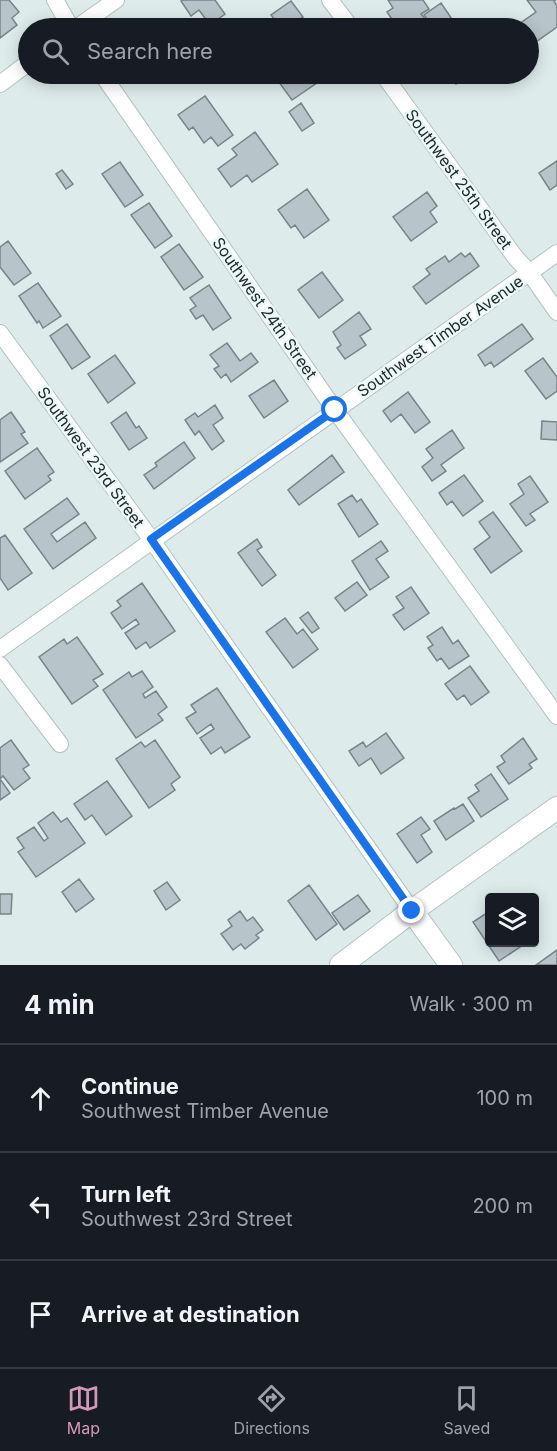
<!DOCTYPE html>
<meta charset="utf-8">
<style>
:root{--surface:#171b24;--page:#242831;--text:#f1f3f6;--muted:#9ea1a6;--line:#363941;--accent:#d499ba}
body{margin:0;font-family:Inter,sans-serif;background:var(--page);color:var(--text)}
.controls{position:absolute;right:18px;bottom:18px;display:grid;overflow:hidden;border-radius:6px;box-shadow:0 3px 15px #0003}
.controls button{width:54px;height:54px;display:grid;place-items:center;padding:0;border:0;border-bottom:2px solid var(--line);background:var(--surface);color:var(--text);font:30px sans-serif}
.stop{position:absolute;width:18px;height:18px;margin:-14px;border:4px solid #1a73e8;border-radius:50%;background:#fff}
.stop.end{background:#1a73e8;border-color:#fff;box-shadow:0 2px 6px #0008}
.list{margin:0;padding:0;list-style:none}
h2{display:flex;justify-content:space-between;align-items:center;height:78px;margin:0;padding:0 24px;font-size:26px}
h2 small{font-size:20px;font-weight:400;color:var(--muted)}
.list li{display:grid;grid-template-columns:39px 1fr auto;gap:18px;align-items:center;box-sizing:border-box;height:108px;padding:0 24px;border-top:2px solid var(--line)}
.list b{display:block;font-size:22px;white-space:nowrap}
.list p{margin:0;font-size:20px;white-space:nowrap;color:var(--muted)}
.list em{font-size:20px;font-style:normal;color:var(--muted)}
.icon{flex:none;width:33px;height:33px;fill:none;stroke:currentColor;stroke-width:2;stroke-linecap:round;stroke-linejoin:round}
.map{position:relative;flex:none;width:557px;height:965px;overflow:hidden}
.search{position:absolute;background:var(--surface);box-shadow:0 3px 15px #0003;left:18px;right:18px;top:18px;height:66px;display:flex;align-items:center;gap:15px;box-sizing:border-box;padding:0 21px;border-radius:33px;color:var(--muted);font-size:22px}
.sheet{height:402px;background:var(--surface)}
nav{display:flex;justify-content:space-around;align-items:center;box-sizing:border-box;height:84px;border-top:2px solid var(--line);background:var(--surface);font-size:16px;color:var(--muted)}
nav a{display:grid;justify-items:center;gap:3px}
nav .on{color:var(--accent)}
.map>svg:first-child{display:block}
.building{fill:#b7c4c9;stroke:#788489;stroke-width:1.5}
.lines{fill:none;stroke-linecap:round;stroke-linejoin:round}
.street-casing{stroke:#b3c2c1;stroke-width:18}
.secondary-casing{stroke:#b3c2c1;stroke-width:24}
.street{stroke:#fff;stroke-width:16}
.secondary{stroke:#fff;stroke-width:22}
.route{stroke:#1a73e8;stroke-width:8}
.labels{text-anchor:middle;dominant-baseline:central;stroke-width:5;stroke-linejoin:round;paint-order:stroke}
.street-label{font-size:16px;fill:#232928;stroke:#eaf9f8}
</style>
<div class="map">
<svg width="557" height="965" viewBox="0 0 557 965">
<rect width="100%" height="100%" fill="#ddecea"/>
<!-- building -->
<path class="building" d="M0,0H9L19,12L12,18L17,25L0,38Z
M183,0H215L225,14L210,25L199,10L191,16L181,1Z
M388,0H423L429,9L421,14L425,19L411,28H398L387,12L393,8Z
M527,0H556L554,1L557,6V27L533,44L528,38V28H522L519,24L536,12Z
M291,1L303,17L286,28H281L271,15Z
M441,3L454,22L445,28H434L424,15Z
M273,74H321L324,78L292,100Z
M448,74H470L456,84Z
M205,96L233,135L218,146L211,137L204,143L193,127L189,130L178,115Z
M301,103L314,123L302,131L289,112Z
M255,132L278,164L252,182L247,175L231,187L218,169L237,155L232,149Z
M557,161V185L550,190L539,173Z
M120,162L143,195L125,207L102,174Z
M62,170L73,184L66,189L56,174Z
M307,189L329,220L304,238L295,225L291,228L278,210Z
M427,192L437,206L430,212L437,222L411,241L393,217Z
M149,203L172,236L155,248L131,215Z
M8,241L31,273L14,285L0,267V247Z
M179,244L203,277L184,290L161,257Z
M461,253L465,257L470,253L479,266L426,304L413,287L430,274L426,269L445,256L449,262Z
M322,272L343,300L319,318L298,290Z
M38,283L61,316L43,328L39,321L37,323L19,296Z
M209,285L231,318L213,330L203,315L196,319L190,310L196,306L190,298Z
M359,312L371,329L360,336L366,345L345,359L337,348L341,345L333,332Z
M67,324L90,357L72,369L50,336Z
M522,324L533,339L494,367L491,362L485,366L478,355Z
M227,343L240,361L251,353L258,362L231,382L226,374L221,378L214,369L219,366L210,355Z
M115,355L135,383L108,403L88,374Z
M543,358L557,377V391L546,399L525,371Z
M274,380L288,401L264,418L249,396Z
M408,392L430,422L415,433L401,414L391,422L383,411Z
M215,405L223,418L213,425L224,441L212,450L199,431L195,435L185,420L195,413L198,417Z
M11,412L25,432L21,434L28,443L0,462V420Z
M126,412L136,428L139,426L147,438L129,450L111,423Z
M542,421L557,422V440L541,439Z
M452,430L464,448L441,465L446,471L432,481L422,467L433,458L426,449Z
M184,442L195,458L154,489L144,475L157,466L155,463Z
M37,448L54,472L48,476L51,480L25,499L5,471Z
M332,455L344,472L299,505L288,490Z
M464,475L483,501L463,516L452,501L447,505L439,493Z
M530,476L548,502L530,514L535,520L526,526L510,504L524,494L518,484Z
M352,495L357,502L361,499L378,524L359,537L338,504Z
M67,498L79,514L51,534L57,542L85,522L96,538L53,569L24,529Z
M493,512L522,551L491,573L474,549L490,537L479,522Z
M5,535L32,573L8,590L0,578V538Z
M257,539L262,547L257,550L276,575L262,586L238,553Z
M381,541L388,551L376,559L389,577L370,590L352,561Z
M357,582L367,595L345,611L335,598Z
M142,583L175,631L150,648L146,642L136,649L125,633L139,624L136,619L122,629L111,613L121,606L117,601Z
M411,587L429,613L404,630L393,615L404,608L396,597Z
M308,612L319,628L312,633L300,618Z
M285,618L297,634L303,629L318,649L293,668L266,632Z
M442,627L453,644L458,640L469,656L449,669L441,658L437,661L428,648L433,645L427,637Z
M77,637L103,674L93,680L98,686L72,704L39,657L64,639L67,644Z
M470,666L489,692L471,705L464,695L457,700L445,684Z
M142,671L153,687L143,694L145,698L156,691L167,707L158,714L163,720L136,738L103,690L129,672L132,677Z
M217,688L250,737L225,753L221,747L211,754L200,738L214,729L211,724L197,734L186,718L196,712L191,705Z
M386,733L404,758L381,774L371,758L359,766L349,751L363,742L366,747Z
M523,738L537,759L529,764L532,768L509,784L497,767L505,762L501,756Z
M11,740L29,765L23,769L30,778L14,790L3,776L0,779V748Z
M155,740L180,777L171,784L175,790L149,808L116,759L141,742L145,747Z
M491,774L508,799L481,817L468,798L479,791L475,785Z
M0,779L10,793L0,800Z
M107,781L132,816L106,835L92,815L85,820L74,804Z
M463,804L474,821L446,840L434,821L454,808L455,809Z
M53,812L61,822L67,818L85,843L36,877L18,852L24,848L17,838L34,827L44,841L48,838L38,823Z
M421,817L430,829L421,835L432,852L417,863L397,834Z
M79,879L94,899L76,912L62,892Z
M167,882L180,900L166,910L154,891Z
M309,885L337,924L316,940L288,901Z
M0,894H12L11,914H0Z
M358,895L370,911L344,930L332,913Z
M240,911L247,921L253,917L263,930L256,935L259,938L245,949L241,944L233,950L221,934L232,926L228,920Z
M490,911V942H517L520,947L499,961L473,922Z
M557,950V965H536Z"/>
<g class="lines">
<defs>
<path id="street" d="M55,0L71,28
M330,0L351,28
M76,28L116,0
M102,74L335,410L557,716
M383,74L515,257L529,272L557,312
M0,84L28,63
M0,333L151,539L412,911
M0,649L557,253
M0,665L60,744"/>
<path id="secondary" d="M412,911L451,965
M341,965L412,911L557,808"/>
</defs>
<!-- street casing -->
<use href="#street" class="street-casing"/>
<!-- secondary casing -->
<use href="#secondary" class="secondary-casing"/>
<!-- street -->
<use href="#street" class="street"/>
<!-- secondary -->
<use href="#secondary" class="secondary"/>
</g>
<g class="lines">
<!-- route -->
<path class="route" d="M335,410L151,539L412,911"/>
</g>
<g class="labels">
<!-- street labels -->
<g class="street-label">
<text transform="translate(459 179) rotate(54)">Southwest 25th Street</text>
<text transform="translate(265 308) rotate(55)">Southwest 24th Street</text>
<text transform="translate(440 336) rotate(-35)">Southwest Timber Avenue</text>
<text transform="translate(91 457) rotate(54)">Southwest 23rd Street</text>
</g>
</g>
</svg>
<div class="controls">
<button><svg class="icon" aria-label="layers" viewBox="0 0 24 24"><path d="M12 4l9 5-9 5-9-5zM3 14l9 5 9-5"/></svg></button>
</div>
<div class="stop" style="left:335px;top:410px"></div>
<div class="stop end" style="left:412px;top:911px"></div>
<div class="search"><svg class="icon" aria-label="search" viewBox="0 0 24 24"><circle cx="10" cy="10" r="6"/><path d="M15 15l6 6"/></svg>Search here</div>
</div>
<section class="sheet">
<h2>4 min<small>Walk · 300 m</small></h2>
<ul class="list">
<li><svg class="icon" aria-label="ahead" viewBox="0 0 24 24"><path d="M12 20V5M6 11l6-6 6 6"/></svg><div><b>Continue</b><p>Southwest Timber Avenue</p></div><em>100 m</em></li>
<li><svg class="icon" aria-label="left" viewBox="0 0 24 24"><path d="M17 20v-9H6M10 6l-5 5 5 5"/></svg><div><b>Turn left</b><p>Southwest 23rd Street</p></div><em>200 m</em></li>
<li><svg class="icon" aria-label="arrive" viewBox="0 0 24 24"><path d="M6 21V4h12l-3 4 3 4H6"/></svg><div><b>Arrive at destination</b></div></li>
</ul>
</section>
<nav>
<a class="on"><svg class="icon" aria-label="map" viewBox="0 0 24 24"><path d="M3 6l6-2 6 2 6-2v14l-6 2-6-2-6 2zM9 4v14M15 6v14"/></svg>Map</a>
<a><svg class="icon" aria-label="directions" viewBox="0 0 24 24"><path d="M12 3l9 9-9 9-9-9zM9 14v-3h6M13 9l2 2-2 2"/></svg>Directions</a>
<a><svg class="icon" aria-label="saved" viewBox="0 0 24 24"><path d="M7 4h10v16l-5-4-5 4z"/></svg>Saved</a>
</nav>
